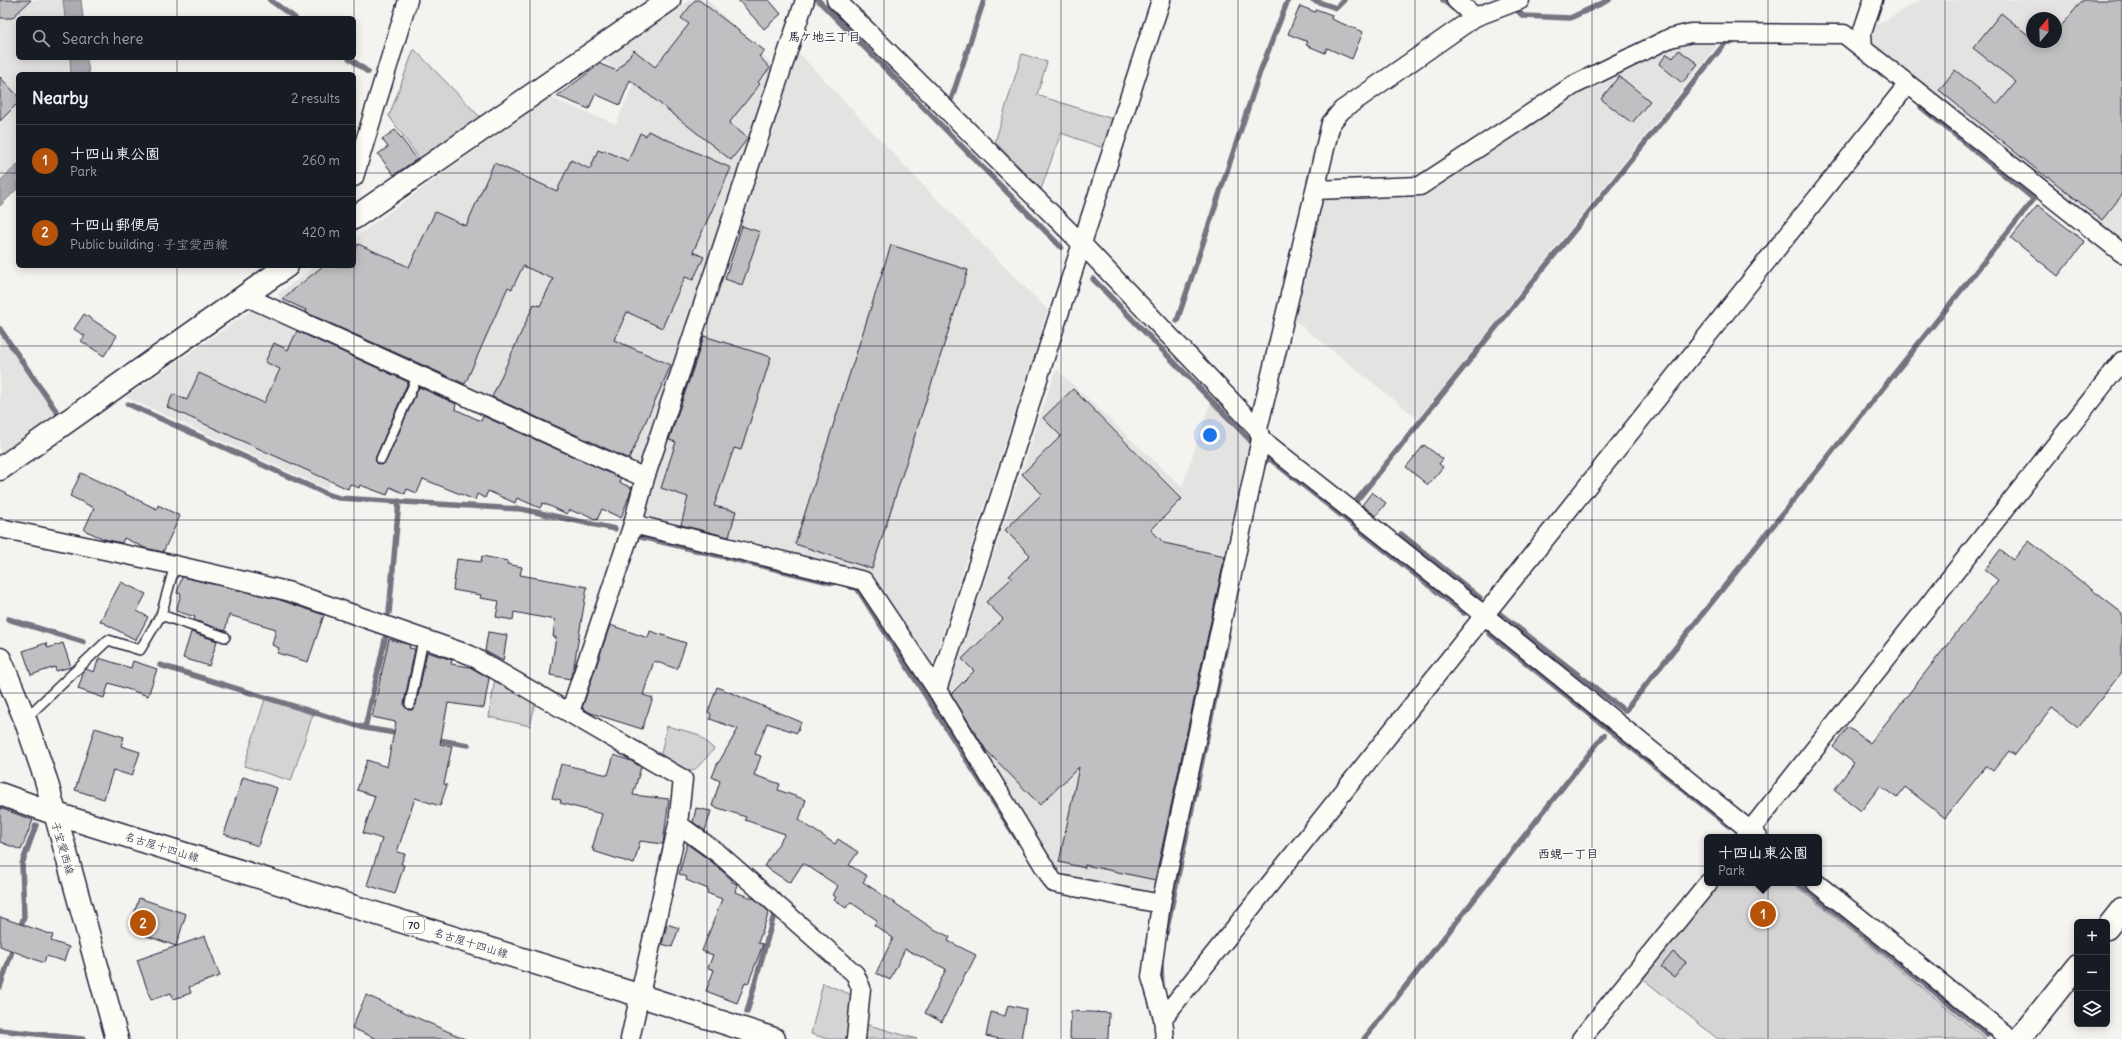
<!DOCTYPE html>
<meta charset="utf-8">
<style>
:root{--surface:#171b24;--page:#20242c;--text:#f1f3f6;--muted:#9ea1a6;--line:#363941;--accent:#b45309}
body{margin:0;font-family:Delius,"Klee One",sans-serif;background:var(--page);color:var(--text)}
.controls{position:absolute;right:12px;bottom:12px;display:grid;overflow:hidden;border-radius:6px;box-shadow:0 2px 10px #0003}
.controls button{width:36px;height:36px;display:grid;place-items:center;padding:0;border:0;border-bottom:1px solid var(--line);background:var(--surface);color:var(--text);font:20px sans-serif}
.compass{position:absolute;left:2026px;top:12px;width:36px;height:36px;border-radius:50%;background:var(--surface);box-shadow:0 2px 10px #0003;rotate:19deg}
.you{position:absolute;left:1210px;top:435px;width:14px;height:14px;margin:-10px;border:3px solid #fff;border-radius:50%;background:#1a73e8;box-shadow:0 0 0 6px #1a73e833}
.badge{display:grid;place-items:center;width:26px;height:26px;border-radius:50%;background:var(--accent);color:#fff;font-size:13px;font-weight:700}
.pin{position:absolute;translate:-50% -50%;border:2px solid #fff;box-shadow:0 1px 4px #0006}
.popup{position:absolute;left:1704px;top:834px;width:118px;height:52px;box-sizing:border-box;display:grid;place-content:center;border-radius:6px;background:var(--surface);filter:drop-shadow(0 1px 3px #0005);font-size:13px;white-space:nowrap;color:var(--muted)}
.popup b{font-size:15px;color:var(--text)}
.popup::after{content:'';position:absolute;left:50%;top:100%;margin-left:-8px;border:8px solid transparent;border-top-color:var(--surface)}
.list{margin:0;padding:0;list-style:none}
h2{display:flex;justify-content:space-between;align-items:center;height:52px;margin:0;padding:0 16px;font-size:17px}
h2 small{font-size:13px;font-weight:400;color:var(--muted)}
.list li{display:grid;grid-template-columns:26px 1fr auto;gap:12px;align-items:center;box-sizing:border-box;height:72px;padding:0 16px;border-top:1px solid var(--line)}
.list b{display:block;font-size:15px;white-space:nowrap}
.list p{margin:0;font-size:13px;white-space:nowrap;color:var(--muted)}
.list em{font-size:13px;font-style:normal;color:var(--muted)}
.icon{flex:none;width:22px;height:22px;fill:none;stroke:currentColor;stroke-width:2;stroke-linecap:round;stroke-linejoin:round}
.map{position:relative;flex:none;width:2122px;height:1039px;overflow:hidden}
.search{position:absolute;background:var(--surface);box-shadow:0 2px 10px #0003;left:16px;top:16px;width:340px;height:44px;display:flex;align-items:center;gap:10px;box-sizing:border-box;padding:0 14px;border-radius:6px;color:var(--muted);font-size:15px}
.panel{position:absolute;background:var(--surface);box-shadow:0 2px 10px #0003;left:16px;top:72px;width:340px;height:196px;border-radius:6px}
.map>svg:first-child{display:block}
.built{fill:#e4e3e2;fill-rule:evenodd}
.green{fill:#d5d4d5;stroke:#7c7b88}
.water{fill:#acacb2;stroke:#757582}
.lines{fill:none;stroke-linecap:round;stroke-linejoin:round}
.stream{stroke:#757582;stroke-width:5.5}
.building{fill:#c0bfc2;stroke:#22223b}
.service-casing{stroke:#22223b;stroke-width:12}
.minor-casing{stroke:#22223b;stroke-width:21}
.tertiary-casing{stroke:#22223b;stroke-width:25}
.secondary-casing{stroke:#22223b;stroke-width:25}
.primary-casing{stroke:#22223b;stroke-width:25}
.service{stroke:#fdfcf7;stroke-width:9}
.minor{stroke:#fdfcf7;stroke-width:18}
.tertiary{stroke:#fdfcf7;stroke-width:22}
.secondary{stroke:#fdfcf7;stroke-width:22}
.primary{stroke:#fdfcf7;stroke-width:22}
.grid{fill:none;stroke:#22223b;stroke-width:1;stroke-opacity:0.55}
.labels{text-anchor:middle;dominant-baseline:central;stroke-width:3;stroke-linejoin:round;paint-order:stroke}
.shield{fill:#fdfcf7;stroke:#646373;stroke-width:1}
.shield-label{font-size:10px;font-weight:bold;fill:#22223b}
.street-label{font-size:11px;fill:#22223b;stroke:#fdfcf7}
.neighbourhood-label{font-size:12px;font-weight:bold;fill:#22223b;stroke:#fdfcf7}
</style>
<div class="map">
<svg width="2122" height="1039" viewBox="0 0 2122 1039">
<rect width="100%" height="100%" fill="#f4f3ef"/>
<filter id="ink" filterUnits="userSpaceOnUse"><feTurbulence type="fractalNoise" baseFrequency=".025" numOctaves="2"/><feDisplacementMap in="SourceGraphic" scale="8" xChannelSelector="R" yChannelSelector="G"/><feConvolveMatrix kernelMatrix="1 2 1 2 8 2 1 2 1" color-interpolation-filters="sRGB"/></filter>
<g filter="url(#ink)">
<!-- built -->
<path class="built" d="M0,0H63L65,18H18V58H70L71,73L18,74V164L0,181Z
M690,0H708L774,67L641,468L281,303L278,294L316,266H354V238L549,97L616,124L633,85L603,60Z
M1921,0H2122V245L1874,47L1872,27ZM2032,18H2056V42H2032Z
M1679,42L1719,43L1418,419L1293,319L1320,202L1328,194H1416L1579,90Z
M795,49L923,185L1048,310L931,669L867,577L654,523L646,514L647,500Z
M252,310L383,370L327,489L126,397Z
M0,333L60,420L0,462Z
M1056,369L1182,487L1210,403L1253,446L1157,893L1061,877L1048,861L946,696Z"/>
<!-- green -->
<path class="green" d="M414,49L481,118L421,161L389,116Z
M1022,54L1047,62L1037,95L1116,120L1106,149L1061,133L1041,189L995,142Z
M495,678L536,700L530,726L489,717Z
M265,699L313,714L291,781L244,766Z
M667,726L697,734L714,749C688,778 694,776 660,758Z
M1720,883H1792L1986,1039H1718L1643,979Z
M823,983L852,995L849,1039H828L811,1034Z
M862,1023L917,1039H860Z"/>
<!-- water -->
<path class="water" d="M63,0H81L83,18H65Z
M70,58H87L89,74H71Z
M18,164V188L0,206V181Z"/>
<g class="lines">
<!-- stream -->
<path class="stream" d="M270,0L295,18
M818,0L1061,247
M1313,0L1336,8L1344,0
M1443,0L1454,9
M1518,11L1523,16L1570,18L1609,0
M349,58L368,72
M951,100L984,0
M1093,279L1253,443
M1177,321L1260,72L1288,0
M0,329L59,415L64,412
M128,404L329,495L339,498L521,509L615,529
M1263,467L1264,463L1269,458L1464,613
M1357,500L1726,42H1733
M1401,534L1480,598
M637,536L833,583
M851,587L857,588L1019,842
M389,613L399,501
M1500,614L1625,711L2034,199L1921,107
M8,619L83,642
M1489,633L1729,826
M386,635L365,728L401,734
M160,665L365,728
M433,739L468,745
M1798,883L1987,1034
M19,931L24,917L22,864L36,825
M1166,933L1228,636
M1161,965L1162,988
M0,987L14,945
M747,1012L775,911
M0,1030L83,1039
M1364,1039L1604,735"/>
</g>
<!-- building -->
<path class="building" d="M0,0H31L12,18H0Z
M695,0H699L765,51L759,56L770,68L758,82L760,84L729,123L748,138L731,160L630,80L620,105L595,94L589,109L557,96L600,64L617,71L634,50L655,67L689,24L681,18Z
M738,0H769L781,14L764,29Z
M2083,0H2122V195L2102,220L2048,177L2047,178L1939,90L1955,70L1998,104L2016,82L1973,48L2001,13L2032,38V42H2056V32Z
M1300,6L1315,12L1316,9L1332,15L1331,19L1363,32L1352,59L1327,48L1325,53L1306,45L1308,42L1288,34Z
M1679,50L1698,64L1682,83L1659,64L1667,54L1673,58Z
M1619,76L1650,101L1632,123L1601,99Z
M0,77L18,96V103L0,121Z
M395,130L417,159L394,175L378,154L388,147L382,139Z
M648,131L731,168L693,252L704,257L693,280L685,277L662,328L627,312L614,340L671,365L629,459L492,397L534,304L540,306L553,279L523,266L512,289L508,287L465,384L305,312L306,310L282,299L323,266H354V252L358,244L409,267L435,212L466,226L494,163L557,191L571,160L590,169L598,150L603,152L604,150L628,161L640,133L646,136Z
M2038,205L2085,242L2058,276L2011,238Z
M742,226L760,232L742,285L725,279Z
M891,245L968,270L872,569L795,544Z
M84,314L117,336L104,356L81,341L85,336L74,329Z
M297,331L408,382L376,457L375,460L378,464L382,465L386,461L419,387L456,404L455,409L481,421L483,416L621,478L619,482L632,488L621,518L602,509L597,520L581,512L580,514L570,510L567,514L543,503L540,508L517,498L515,503L488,491L485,498L477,494L475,500L423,479L417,493L407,489L405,494L390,487L387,495L360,485L359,488L350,484L348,489L167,407L173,394L187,400L199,373L264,403L280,369L265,362L274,343L288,350Z
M704,336L771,357L741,450L734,448L714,506L736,511L729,537L681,525L688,497L661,488L676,442L669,440Z
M1073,389L1182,499L1151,530L1164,543L1225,556L1155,880L1085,865V868L1059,862L1079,767L1040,805L986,750L951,694L974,671L962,659L1003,619L986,602L1012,578L1009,576L1030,555L1005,530L1042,494L1022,474L1061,436L1043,418Z
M1424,445L1443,459L1439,464L1443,467L1428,485L1406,467Z
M81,473L157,509L158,505L180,516L163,552L145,548L124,538L122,543L104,539L84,530L94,508L70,496Z
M1372,492L1386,503L1376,516L1362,505Z
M2029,541L2122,613V672L2078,728L2052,708L2015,755L2009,751L1993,771L1986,766L1945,818L1905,787L1897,798L1880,786L1861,811L1834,790L1854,763L1833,747L1848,727L1870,743L1998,580L1985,570L2000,550L2013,560Z
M482,556L508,561L507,564L522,567L520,575L587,587L574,666L570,679L550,675L556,637H553L555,620L514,612L513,620L496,617L499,601L480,598L481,595L453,590L457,559L481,562Z
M182,577L277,599L324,615L308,662L277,653L279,648L272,645L276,629L229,615L225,631L194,620L195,617L176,611L181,594L177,593Z
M121,582L146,594L137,611L148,617L136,640L100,621Z
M610,625L648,638L650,631L686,643L677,669L654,661L643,695L653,698L642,729L591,713L582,708Z
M191,632L217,641L209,666L183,658Z
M488,632L507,635L503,661L485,651Z
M389,639L410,645L409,648L415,649L404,703V706L408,710H412L416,705L427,652L452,660L451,664L470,667L489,678L484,708L448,703L440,744L452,746L444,784L447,785L440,806L415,798L397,852L405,854L401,864L404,865L395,894L367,885L382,839L363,833L375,796L357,790L367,760L387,767L396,722L372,717Z
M46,643L48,648L63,643L71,667L56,671L55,667L31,675L23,651Z
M99,658L131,668L133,661L157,669L148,696L109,683L104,698L78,689L84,671L86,669L94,672Z
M717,687L801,722L797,733L767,723L755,754L761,756L754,775L780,784L778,790L806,800L799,820L835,844L838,839L858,852L849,865L867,876L863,882L932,928L950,937L948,941L976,955L967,973L966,972L942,1022L925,1013L946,969L905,949L890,980L876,973L893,938L874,925L877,920L850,902L846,908L834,900L836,897L833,895L838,886L803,863L790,883L764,866L785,834L745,820L746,817L712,806L720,781L712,777L718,762H719L738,729L710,719L711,714L708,712Z
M95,728L124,737L121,746L140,752L132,776L113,770L104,799L75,790Z
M614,755L631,761L641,767L633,795L669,799L663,844L640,841L634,864L593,851L594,849H592L602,814L560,803L561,800L552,798L561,764L608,775Z
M243,777L277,788L258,846L224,834Z
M0,808L33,820L21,850L0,842Z
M696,808L711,811L705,831L693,822Z
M687,844L712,862L732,880V882L737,884L735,892L755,899L769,912L758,943L763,944L748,984L745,983L737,1003L706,991L714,970L708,968L713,955L702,951L722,899L707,893L708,889L686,880L687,877L679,874Z
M139,898L186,914L176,946L135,932L136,928L130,926Z
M0,917L53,935L51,941L69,947L64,961L46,956L44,963L0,946Z
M667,924L679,928L672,947L662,944Z
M205,936L220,976L189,987L191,993L174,999L171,993L151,1000L137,960Z
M1673,952L1686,962L1674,977L1661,967Z
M366,995L465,1039H377L352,1028Z
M1008,1005L1026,1009L1021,1039H1000L986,1036L991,1012L1005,1016Z
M1071,1011L1109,1013L1108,1039H1070Z"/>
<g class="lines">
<defs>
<path id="service" d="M381,459L418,375
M161,615L225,637
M410,704L423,640
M26,718L108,640L140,650L161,615L175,565"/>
<path id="minor" d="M805,0L645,478L633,524L864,581L937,690L1054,883L1161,904
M836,0L1082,244L1258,429L1261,439L1161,904L1151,977L1163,1018L1165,1039
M1456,0L1475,17L1520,0
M1863,48L1862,33L1873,0
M1908,84L2122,253
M354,177L408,0
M245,296L645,478
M1258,429L1331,123L1342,110L1475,17
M1261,439L1485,616L1758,837
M0,528L175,565L287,591L470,655L683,779L678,824L630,1039
M937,690L1161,0
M570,712L633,524
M678,824L719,854L855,974L861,988L856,1039
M1745,837L2122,361
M1816,883L2011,1039
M1163,1018L1908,84L1844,34L1691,33L1670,38L1574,85L1420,186L1315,190
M1581,1039L1708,883"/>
<path id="tertiary" d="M354,218L669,0
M0,469L287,266
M0,794L53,813
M2107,928L2122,909
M2019,1039L2077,966"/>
<path id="secondary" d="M0,659L25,719L46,780L117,1039"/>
<path id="primary" d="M53,813L638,995L774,1039"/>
</defs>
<!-- service casing -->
<use href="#service" class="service-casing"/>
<!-- minor casing -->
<use href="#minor" class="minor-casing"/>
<!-- tertiary casing -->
<use href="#tertiary" class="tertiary-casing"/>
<!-- secondary casing -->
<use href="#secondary" class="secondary-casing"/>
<!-- primary casing -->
<use href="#primary" class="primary-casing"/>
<!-- service -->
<use href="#service" class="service"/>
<!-- minor -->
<use href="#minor" class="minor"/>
<!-- tertiary -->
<use href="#tertiary" class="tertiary"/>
<!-- secondary -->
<use href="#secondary" class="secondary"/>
<!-- primary -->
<use href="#primary" class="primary"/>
</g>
</g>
<!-- grid -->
<path class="grid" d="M177,0V18M354,0V18M530,0V1039M707,0V1039M884,0V1039M1061,0V1039M1238,0V1039M1415,0V1039M1592,0V1039M1768,0V1039M1945,0V1039M177,58V74M354,58V74M0,173H18M354,173H2122M177,266V1039M354,266V1039M0,346H2122M0,520H2122M0,693H2122M0,866H2122"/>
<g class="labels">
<!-- shield labels -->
<rect class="shield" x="404" y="917" width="20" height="16" rx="3"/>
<g class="shield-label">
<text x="414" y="925">70</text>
</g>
<!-- street labels -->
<g class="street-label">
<text transform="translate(162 847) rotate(17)">名古屋十四山線</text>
<text transform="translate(63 848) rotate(74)">子宝愛西線</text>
<text transform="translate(471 943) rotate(17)">名古屋十四山線</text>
</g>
<!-- neighbourhood labels -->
<g class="neighbourhood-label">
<text x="824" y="36">馬ケ地三丁目</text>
<text x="1568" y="853">西蜆一丁目</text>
</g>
</g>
</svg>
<div class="controls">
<button>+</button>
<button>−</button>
<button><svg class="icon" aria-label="layers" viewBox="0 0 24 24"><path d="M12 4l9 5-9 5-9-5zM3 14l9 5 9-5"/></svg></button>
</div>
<svg class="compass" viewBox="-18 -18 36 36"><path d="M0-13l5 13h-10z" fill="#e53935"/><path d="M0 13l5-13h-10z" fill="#9ea1a6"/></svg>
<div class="you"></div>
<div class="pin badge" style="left:1763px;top:914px">1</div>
<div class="popup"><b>十四山東公園</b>Park</div>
<div class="pin badge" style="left:143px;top:923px">2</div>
<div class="search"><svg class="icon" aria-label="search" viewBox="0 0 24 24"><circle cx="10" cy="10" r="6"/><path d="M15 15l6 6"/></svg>Search here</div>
<section class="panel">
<h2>Nearby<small>2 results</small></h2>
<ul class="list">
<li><span class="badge">1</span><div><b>十四山東公園</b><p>Park</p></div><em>260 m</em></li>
<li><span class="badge">2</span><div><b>十四山郵便局</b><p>Public building · 子宝愛西線</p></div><em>420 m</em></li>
</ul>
</section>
</div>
